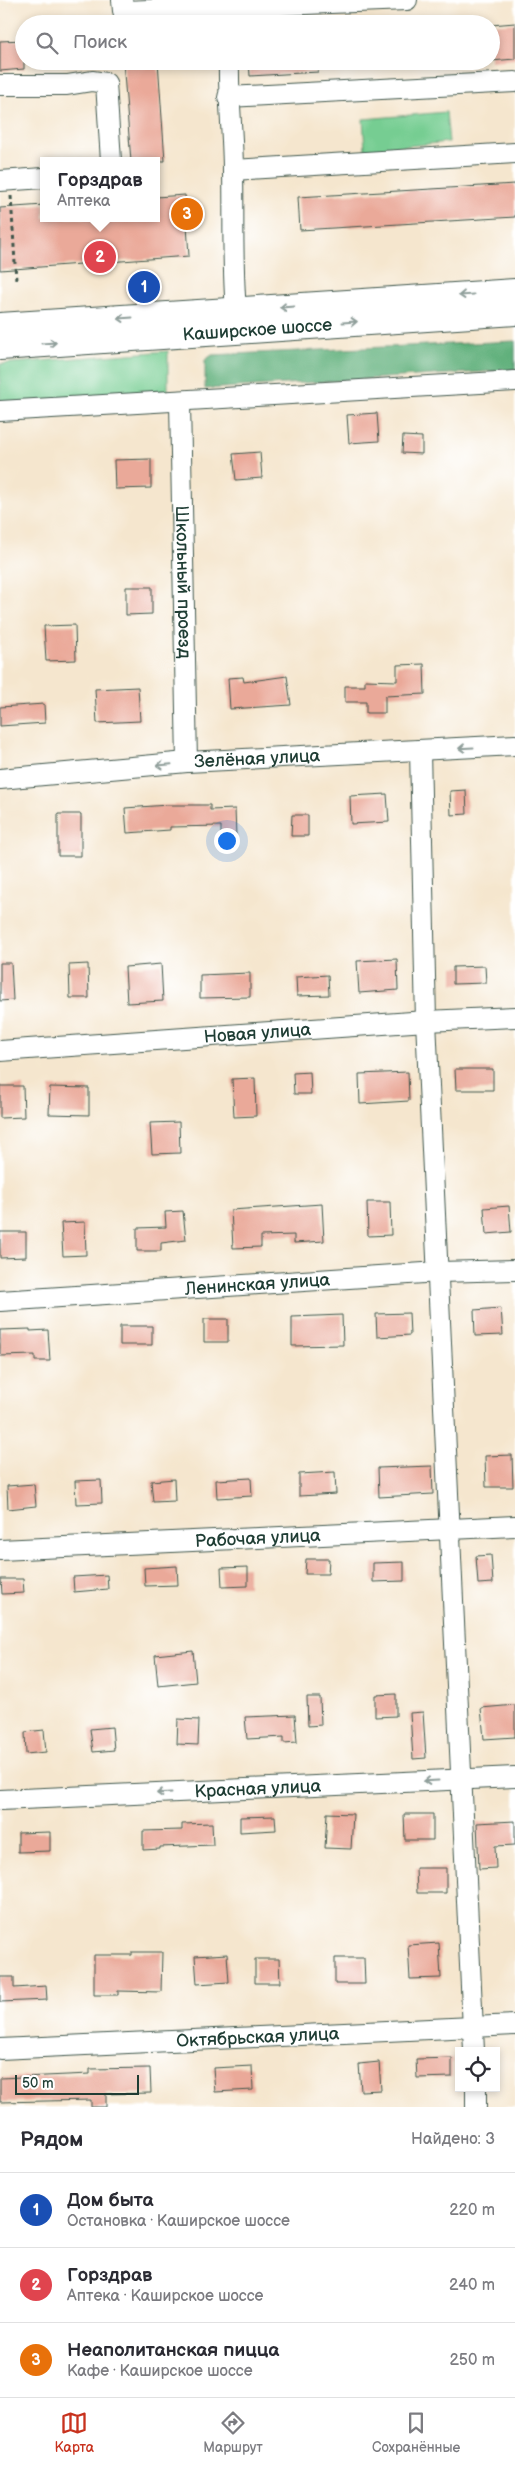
<!DOCTYPE html>
<html lang="ru">
<meta charset="utf-8">
<style>
:root{--surface:#fff;--page:#f7f7f7;--text:#2b2b33;--muted:#7c7c81;--line:#e1e1e2;--accent:#c8321e}
body{margin:0;font-family:"Balsamiq Sans",sans-serif;background:var(--page);color:var(--text)}
.controls{position:absolute;right:15px;bottom:15px;display:grid;overflow:hidden;border-radius:0px;box-shadow:0 2px 8px #0003}
.controls button{width:45px;height:45px;display:grid;place-items:center;padding:0;border:0;border-bottom:1px solid var(--line);background:var(--surface);color:var(--text);font:25px sans-serif}
.scale{position:absolute;left:15px;bottom:12px;width:124px;box-sizing:border-box;padding-left:5px;border:2px solid #1f3d34;border-top:0;font-size:14px;line-height:18px;white-space:nowrap;color:#1f3d34;-webkit-text-stroke:4px #fff;paint-order:stroke}
.you{position:absolute;left:226px;top:840px;width:18px;height:18px;margin:-12px;border:4px solid #fff;border-radius:50%;background:#1a73e8;box-shadow:0 0 0 8px #1a73e833}
.badge{display:grid;place-items:center;width:32px;height:32px;border-radius:50%;background:var(--accent);color:#fff;font-size:16px;font-weight:700}
.pin{position:absolute;translate:-50% -50%;border:2px solid #fff;box-shadow:0 1px 5px #0006}
.popup{position:absolute;left:40px;top:157px;width:120px;height:65px;box-sizing:border-box;display:grid;place-content:center;border-radius:0px;background:var(--surface);filter:drop-shadow(0 1px 4px #0005);font-size:16px;white-space:nowrap;color:var(--muted)}
.popup b{font-size:19px;color:var(--text)}
.popup::after{content:'';position:absolute;left:50%;top:100%;margin-left:-10px;border:10px solid transparent;border-top-color:var(--surface)}
.list{margin:0;padding:0;list-style:none}
h2{display:flex;justify-content:space-between;align-items:center;height:65px;margin:0;padding:0 20px;font-size:21px}
h2 small{font-size:16px;font-weight:400;color:var(--muted)}
.list li{display:grid;grid-template-columns:32px 1fr auto;gap:15px;align-items:center;box-sizing:border-box;height:75px;padding:0 20px;border-top:1px solid var(--line)}
.list b{display:block;font-size:19px;white-space:nowrap}
.list p{margin:0;font-size:16px;white-space:nowrap;color:var(--muted)}
.list em{font-size:16px;font-style:normal;color:var(--muted)}
.icon{flex:none;width:28px;height:28px;fill:none;stroke:currentColor;stroke-width:2;stroke-linecap:round;stroke-linejoin:round}
.map{position:relative;flex:none;width:515px;height:2107px;overflow:hidden}
.search{position:absolute;background:var(--surface);box-shadow:0 2px 8px #0003;left:15px;right:15px;top:15px;height:55px;display:flex;align-items:center;gap:12px;box-sizing:border-box;padding:0 18px;border-radius:28px;color:var(--muted);font-size:19px}
.sheet{height:290px;background:var(--surface)}
nav{display:flex;justify-content:space-around;align-items:center;box-sizing:border-box;height:70px;border-top:1px solid var(--line);background:var(--surface);font-size:14px;color:var(--muted)}
nav a{display:grid;justify-items:center;gap:2px}
nav .on{color:var(--accent)}
.map>svg:first-child{display:block}
.green{fill:#76cd92;stroke:#4a8563}
.forest{fill:#60b07c;stroke:#407658}
.building{fill:#eaa999}
.lines{fill:none;stroke-linecap:round;stroke-linejoin:round}
.minor-casing{stroke:#3f564b;stroke-width:22}
.major-casing{stroke:#3f564b;stroke-width:28}
.path{stroke:#3f564b;stroke-width:3;stroke-dasharray:4 4;stroke-linecap:butt}
.minor{stroke:#fff;stroke-width:20}
.major{stroke:#fff;stroke-width:26}
.oneway{stroke:#8f9e9a}
.labels{text-anchor:middle;dominant-baseline:central;stroke-width:4;stroke-linejoin:round;paint-order:stroke}
.street-label{font-size:18px;fill:#1f3d34;stroke:#fff}
</style>
<div class="map">
<svg width="515" height="2107" viewBox="0 0 515 2107">
<rect width="100%" height="100%" fill="#fff"/>
<filter id="ink" filterUnits="userSpaceOnUse"><feTurbulence type="fractalNoise" baseFrequency=".02" numOctaves="2"/><feDisplacementMap in="SourceGraphic" scale="10" xChannelSelector="R" yChannelSelector="G"/><feConvolveMatrix kernelMatrix="1 2 1 2 8 2 1 2 1" color-interpolation-filters="sRGB"/></filter>
<filter id="wash" filterUnits="userSpaceOnUse"><feTurbulence type="fractalNoise" baseFrequency=".0096" numOctaves="4" result="noise"/><feDisplacementMap in="SourceGraphic" scale="20" xChannelSelector="R" yChannelSelector="G"/><feGaussianBlur stdDeviation="1.12" result="paint"/><feColorMatrix in="noise" values="0 0 0 0 0 0 0 0 0 0 0 0 0 0 0 0 0 1.4 0 .05"/><feComposite in="paint" operator="in"/></filter>
<g filter="url(#wash)">
<rect width="100%" height="100%" fill="#f5e6ce"/>
<!-- green -->
<path class="green" d="M446,112L449,142L365,150L363,119Z
M168,351V391L0,411V364Z"/>
<!-- forest -->
<path class="forest" d="M515,341V370L205,389V360L212,355Z"/>
<g id="blocks">
<!-- building -->
<path class="building" d="M515,23V59L491,61V25Z
M24,40V69L0,71V41Z
M123,61H158L165,161H131Z
M249,61H318V72L250,76Z
M515,184V217L300,230L298,197Z
M185,195L189,256L0,270V208L44,205V218H156V197Z
M377,413L379,441L349,443L347,415Z
M403,436L422,437V454L402,453Z
M260,452L262,478L236,480L233,454Z
M151,459V488L115,489L114,460Z
M126,587H152V614L126,615Z
M75,625L76,660L46,661L44,626Z
M424,664L425,694L385,696V713H366V702H345V686H365V680L397,681V665Z
M287,676L291,705L230,709L228,678L243,677L244,682Z
M138,687L140,721L97,723L95,689Z
M44,704L45,723L0,726V707Z
M466,790L467,814L451,815L450,791Z
M387,794L389,822L351,824L350,796Z
M168,805H210V810L235,809L236,837H221V826L170,827V830L127,833L125,808Z
M58,814H81V856H58Z
M292,815H308V836H291Z
M397,959L398,990L359,993L357,961Z
M0,963H11L13,1000L0,1001Z
M88,964L89,998H70L69,965Z
M161,964L163,1001L127,1003L125,967Z
M485,966L486,983L453,984V967Z
M250,973V997L200,998V975Z
M328,975L329,995L297,996L296,977Z
M455,1069H493V1090H456Z
M310,1072L311,1094H294L293,1073Z
M408,1072L409,1101L360,1104L359,1074Z
M255,1078L256,1116L234,1117L232,1079Z
M0,1086H23L24,1117L0,1118Z
M50,1087L89,1088V1115L49,1114Z
M179,1122L180,1153L152,1154L150,1123Z
M367,1202H390L391,1235L368,1236Z
M322,1204L324,1241L294,1243V1235L261,1236V1247L233,1248L231,1210Z
M509,1206L511,1232L486,1234L484,1208Z
M183,1211L186,1240L161,1243V1251H137V1228L166,1227L165,1212Z
M85,1222L86,1255L63,1256L61,1223Z
M0,1232H26V1257L0,1258Z
M501,1308L503,1335L475,1336L474,1310Z
M409,1313L410,1335L377,1337L376,1314Z
M342,1315L343,1345L292,1346V1317Z
M204,1319H228V1342H204Z
M120,1326H152V1345H120Z
M30,1329V1331L48,1330L50,1361H35V1355L0,1356V1330Z
M512,1455L513,1487H486L485,1456Z
M432,1466L433,1494L379,1497L378,1468Z
M335,1472L336,1494L299,1496V1474Z
M251,1478L252,1496L217,1498L216,1480Z
M174,1479L175,1501L153,1502L151,1481Z
M101,1480L102,1503L76,1504L75,1481Z
M34,1484L36,1506L8,1509L7,1486Z
M491,1555L493,1583L478,1584L476,1556Z
M306,1559H329L328,1574H305Z
M404,1562V1581L373,1582V1563Z
M177,1566L178,1585L145,1586L144,1568Z
M248,1567V1586L222,1587L221,1568Z
M107,1575L108,1589L74,1592L73,1577Z
M1,1579H23L24,1593L2,1594Z
M193,1651L196,1682L158,1686L155,1655Z
M396,1694V1716L375,1717V1695Z
M307,1697H320L321,1725L308,1726Z
M515,1705V1737L484,1739L481,1708Z
M423,1712L426,1758L413,1759L410,1713Z
M295,1715L297,1742L284,1743V1737L247,1739L245,1717Z
M178,1719L199,1720L198,1745L177,1744Z
M112,1727L114,1750L93,1752L90,1729Z
M44,1730L46,1752L26,1754L25,1732Z
M327,1813L353,1814L351,1849L325,1848Z
M404,1814H433V1840H405Z
M275,1816L276,1830L240,1832V1817Z
M515,1821V1845L495,1846L496,1868L479,1869L477,1823Z
M212,1823L213,1845L160,1847V1849L143,1850V1831L182,1830V1824Z
M50,1832V1851L18,1852V1833Z
M416,1868H446V1893H417Z
M439,1943L441,1978L410,1979L408,1945Z
M132,1952H162L161,1992L118,1991V1995H94V1955H132Z
M227,1954L229,1982L197,1984L195,1956Z
M335,1958H364L365,1984H335Z
M255,1959H279L280,1983H255Z
M0,1977H14V1988L46,1986L47,2000L0,2002Z
M452,2058V2077L417,2078L416,2059Z
M379,2062L381,2090L361,2091L359,2064Z
M252,2066L253,2090L215,2092L213,2068Z
M150,2068L151,2093L106,2094V2107H91V2100L0,2102V2078L90,2074V2069Z"/>
</g>
</g>
<g filter="url(#ink)">
<use href="#blocks" fill-opacity="0" stroke="#3f564b" stroke-width="1"/>
<g class="lines">
<defs>
<g id="minor">
<path d="M122,0L123,11L407,0"/>
<path d="M229,61C228,99 233,135 233,172C234,218 232,264 236,310"/>
<path d="M0,85H67L92,81L106,83L111,161"/>
<path d="M228,97L515,82"/>
<path d="M233,170L515,153"/>
<path d="M0,181L44,178"/>
<path id="s1" d="M180,402L187,762"/>
<path d="M0,411L515,381"/>
<path d="M420,750L426,1021L474,2051"/>
<path id="s2" d="M0,779L187,762L515,745"/>
<path id="s3" d="M0,1051L426,1021L515,1017"/>
<path id="s4" d="M0,1301L439,1272L515,1270"/>
<path id="s5" d="M0,1550L515,1526"/>
<path id="s6" d="M0,1800L515,1777"/>
<path id="s7" d="M0,2049L515,2025"/>
<path d="M476,2088V2107"/>
</g>
<g id="major">
<path d="M0,326L515,292"/>
<path id="s8" d="M0,347L515,312"/>
</g>
</defs>
<!-- minor casing -->
<use href="#minor" class="minor-casing"/>
<!-- major casing -->
<use href="#major" class="major-casing"/>
<!-- path -->
<path class="path" d="M11,196L16,280"/>
<!-- minor -->
<use href="#minor" class="minor"/>
<!-- major -->
<use href="#major" class="major"/>
</g>
<!-- one-way arrows -->
<defs><path id="oneway-shaft" d="M-6 0H5M1.5-3L5.5 0L1.5 3" fill="none" stroke-width="1.6" stroke-linecap="round" stroke-linejoin="round" transform="scale(1.25)"/></defs>
<g class="oneway">
<use href="#oneway-shaft" transform="translate(466 295) rotate(176)"/>
<use href="#oneway-shaft" transform="translate(287 307) rotate(176)"/>
<use href="#oneway-shaft" transform="translate(125 318) rotate(176)"/>
<use href="#oneway-shaft" transform="translate(350 322) rotate(-4)"/>
<use href="#oneway-shaft" transform="translate(49 343) rotate(-4)"/>
<use href="#oneway-shaft" transform="translate(466 748) rotate(177)"/>
<use href="#oneway-shaft" transform="translate(164 765) rotate(175)"/>
<use href="#oneway-shaft" transform="translate(431 1781) rotate(177)"/>
<use href="#oneway-shaft" transform="translate(164 1793) rotate(177)"/>
</g>
</g>
<g class="labels">
<!-- street labels -->
<g class="street-label">
<text stroke="none"><textPath href="#s8" startOffset="258">Каширское шоссе</textPath></text>
<text stroke="none"><textPath href="#s1" startOffset="180">Школьный проезд</textPath></text>
<text stroke="none"><textPath href="#s2" startOffset="258">Зелёная улица</textPath></text>
<text stroke="none"><textPath href="#s3" startOffset="258">Новая улица</textPath></text>
<text stroke="none"><textPath href="#s4" startOffset="258">Ленинская улица</textPath></text>
<text stroke="none"><textPath href="#s5" startOffset="258">Рабочая улица</textPath></text>
<text stroke="none"><textPath href="#s6" startOffset="258">Красная улица</textPath></text>
<text stroke="none"><textPath href="#s7" startOffset="258">Октябрьская улица</textPath></text>
</g>
</g>
</svg>
<div class="controls">
<button><svg class="icon" aria-label="locate" viewBox="0 0 24 24"><circle cx="12" cy="12" r="6"/><path d="M12 2v4M12 18v4M2 12h4M18 12h4"/></svg></button>
</div>
<div class="scale">50 m</div>
<div class="you"></div>
<div class="pin badge" style="left:144px;top:287px;background:#1a4fb4">1</div>
<div class="pin badge" style="left:100px;top:257px;background:#e0444e">2</div>
<div class="popup"><b>Горздрав</b>Аптека</div>
<div class="pin badge" style="left:187px;top:214px;background:#e8710a">3</div>
<div class="search"><svg class="icon" aria-label="search" viewBox="0 0 24 24"><circle cx="10" cy="10" r="6"/><path d="M15 15l6 6"/></svg>Поиск</div>
</div>
<section class="sheet">
<h2>Рядом<small>Найдено: 3</small></h2>
<ul class="list">
<li><span class="badge" style="background:#1a4fb4">1</span><div><b>Дом быта</b><p>Остановка · Каширское шоссе</p></div><em>220 m</em></li>
<li><span class="badge" style="background:#e0444e">2</span><div><b>Горздрав</b><p>Аптека · Каширское шоссе</p></div><em>240 m</em></li>
<li><span class="badge" style="background:#e8710a">3</span><div><b>Неаполитанская пицца</b><p>Кафе · Каширское шоссе</p></div><em>250 m</em></li>
</ul>
</section>
<nav>
<a class="on"><svg class="icon" aria-label="map" viewBox="0 0 24 24"><path d="M3 6l6-2 6 2 6-2v14l-6 2-6-2-6 2zM9 4v14M15 6v14"/></svg>Карта</a>
<a><svg class="icon" aria-label="directions" viewBox="0 0 24 24"><path d="M12 3l9 9-9 9-9-9zM9 14v-3h6M13 9l2 2-2 2"/></svg>Маршрут</a>
<a><svg class="icon" aria-label="saved" viewBox="0 0 24 24"><path d="M7 4h10v16l-5-4-5 4z"/></svg>Сохранённые</a>
</nav>
